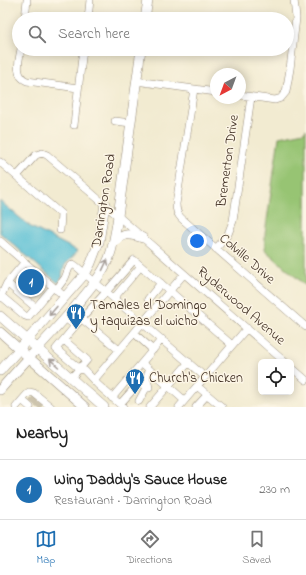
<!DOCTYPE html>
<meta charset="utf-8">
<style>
:root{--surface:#fff;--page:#f2f2f2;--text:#222;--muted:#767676;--line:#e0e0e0;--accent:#1f6fb2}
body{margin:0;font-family:"Indie Flower",sans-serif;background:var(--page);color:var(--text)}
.controls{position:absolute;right:12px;bottom:12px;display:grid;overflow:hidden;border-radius:6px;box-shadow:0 2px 10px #0003}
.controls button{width:36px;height:36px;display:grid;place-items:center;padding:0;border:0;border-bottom:1px solid var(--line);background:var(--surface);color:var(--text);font:20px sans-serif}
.compass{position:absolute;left:210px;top:68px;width:36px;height:36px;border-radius:50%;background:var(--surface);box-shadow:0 2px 10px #0003;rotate:221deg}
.you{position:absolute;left:197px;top:241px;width:14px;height:14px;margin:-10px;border:3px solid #fff;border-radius:50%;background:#1a73e8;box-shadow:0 0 0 6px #1a73e833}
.badge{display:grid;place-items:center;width:26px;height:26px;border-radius:50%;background:var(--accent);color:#fff;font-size:13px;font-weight:700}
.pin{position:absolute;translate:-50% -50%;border:2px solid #fff;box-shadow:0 1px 4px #0006}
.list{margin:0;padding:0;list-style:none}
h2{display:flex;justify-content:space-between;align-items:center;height:52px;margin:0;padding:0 16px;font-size:17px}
h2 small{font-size:13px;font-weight:400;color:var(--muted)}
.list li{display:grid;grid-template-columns:26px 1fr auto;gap:12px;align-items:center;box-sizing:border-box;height:60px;padding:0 16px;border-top:1px solid var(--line)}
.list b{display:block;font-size:15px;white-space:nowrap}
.list p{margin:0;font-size:13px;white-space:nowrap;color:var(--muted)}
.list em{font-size:13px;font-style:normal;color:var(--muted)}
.icon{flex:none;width:22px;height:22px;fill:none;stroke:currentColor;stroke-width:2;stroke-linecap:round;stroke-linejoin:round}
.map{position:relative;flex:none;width:306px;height:407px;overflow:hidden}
.search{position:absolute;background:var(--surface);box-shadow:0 2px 10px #0003;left:12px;right:12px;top:12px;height:44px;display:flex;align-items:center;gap:10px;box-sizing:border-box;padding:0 14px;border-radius:22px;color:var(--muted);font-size:15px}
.sheet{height:112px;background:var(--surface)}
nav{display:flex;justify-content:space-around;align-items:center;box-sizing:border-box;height:56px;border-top:1px solid var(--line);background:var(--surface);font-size:11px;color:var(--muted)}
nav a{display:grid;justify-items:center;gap:2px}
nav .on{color:var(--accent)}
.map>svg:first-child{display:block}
.green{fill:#97c473;stroke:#697748}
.water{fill:#58c0d5;stroke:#4a757a}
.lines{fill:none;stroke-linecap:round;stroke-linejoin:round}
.minor-tunnel{stroke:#cdc4ad;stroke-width:7;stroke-dasharray:7 3.5;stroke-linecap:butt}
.minor-casing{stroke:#968a78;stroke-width:8}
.major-casing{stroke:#968a78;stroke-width:10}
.minor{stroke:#fff;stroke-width:7}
.major{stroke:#fff;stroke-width:9}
.oneway{stroke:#a79f9a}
.labels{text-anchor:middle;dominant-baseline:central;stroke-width:3;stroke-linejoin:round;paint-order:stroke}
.street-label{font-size:14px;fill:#3b2a1e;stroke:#fcf5e5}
.poi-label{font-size:14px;fill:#3b2a1e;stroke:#fcf5e5;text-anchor:start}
</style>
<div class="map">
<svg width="306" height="407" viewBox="0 0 306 407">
<rect width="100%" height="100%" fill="#fcf5e5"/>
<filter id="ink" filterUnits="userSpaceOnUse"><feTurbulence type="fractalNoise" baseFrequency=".025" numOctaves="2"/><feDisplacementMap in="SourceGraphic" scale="8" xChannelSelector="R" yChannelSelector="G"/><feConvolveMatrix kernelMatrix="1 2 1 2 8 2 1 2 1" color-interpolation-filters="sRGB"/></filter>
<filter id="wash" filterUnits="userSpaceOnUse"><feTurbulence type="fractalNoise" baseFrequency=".012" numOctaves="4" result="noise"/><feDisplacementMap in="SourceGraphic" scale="16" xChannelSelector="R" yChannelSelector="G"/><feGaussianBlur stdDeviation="0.9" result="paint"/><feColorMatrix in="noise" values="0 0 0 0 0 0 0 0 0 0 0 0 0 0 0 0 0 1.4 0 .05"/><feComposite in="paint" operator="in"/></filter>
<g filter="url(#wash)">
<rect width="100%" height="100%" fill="#f2ebd1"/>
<!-- green -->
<path class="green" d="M306,129V286L265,250V234L279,137L304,132Z"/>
<!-- water -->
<path class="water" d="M0,201L31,227L78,251L65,265L63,270L62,278L58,283L0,233Z"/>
</g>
<g filter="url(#ink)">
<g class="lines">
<!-- minor-tunnel -->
<path class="minor-tunnel" d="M32,403L36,398
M37,407L40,403"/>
<defs>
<path id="minor" d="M25,19L27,0
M88,19L90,0
M21,49C19,60 14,76 27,81L78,88
M136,81L216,92
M194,89L176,204C176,210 177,214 181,218L306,327
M240,95L275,100L281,98L286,92L290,69L296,18L294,0
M115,121L131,123
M74,125L83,49
M0,162L61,214L60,230
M17,176L36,155L42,153L47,155C127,223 206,293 285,362
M0,241L65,297
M216,249L228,234L233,221L251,97
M7,283L36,308
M56,290L65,278L69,268L73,264L76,266L205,377L247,328
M0,295L25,316L28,317L53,287
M0,298L7,283L24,263
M114,298L141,266
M148,299L161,283
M65,318L75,326L106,292L134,260L232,345
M82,319L119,350
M134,333L153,350
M64,340L87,360L80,368L85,371L98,385L123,407
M142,363L184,400
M291,367L306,380
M205,377L197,386L222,407
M71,378L80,368L76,366L56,349L75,326
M94,380L184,274
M149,388C148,380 144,378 150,370
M112,398L162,339
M22,400C26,396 28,391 34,393L51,407
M120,404L138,384L140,383C144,383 145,385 146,388L139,401
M16,407L22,400L30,407
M150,407L189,362
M179,407L197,386
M196,407L207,395"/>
<path id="major" d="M145,19L148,0
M114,242C125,232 130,234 143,238
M0,316L71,378L104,407
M0,332L85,407
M0,371L85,274L91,263L99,242L105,204
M0,390C24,362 50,336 74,308C87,292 101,277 109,258C114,244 116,230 118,216L141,49"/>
</defs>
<!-- minor casing -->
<use href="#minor" class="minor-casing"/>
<!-- major casing -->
<use href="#major" class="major-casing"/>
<!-- minor -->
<use href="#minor" class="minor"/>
<!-- major -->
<use href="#major" class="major"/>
</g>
<!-- one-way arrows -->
<defs><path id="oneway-shaft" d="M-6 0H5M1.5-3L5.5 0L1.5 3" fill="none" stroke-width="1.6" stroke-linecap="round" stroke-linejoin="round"/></defs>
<g class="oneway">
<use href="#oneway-shaft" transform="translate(105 265) rotate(-65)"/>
<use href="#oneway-shaft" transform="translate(53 311) rotate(131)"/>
<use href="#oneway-shaft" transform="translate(54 363) rotate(-138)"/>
</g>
</g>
<!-- icons -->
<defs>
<symbol id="restaurant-pin" viewBox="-11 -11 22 30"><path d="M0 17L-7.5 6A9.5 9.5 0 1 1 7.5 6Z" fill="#1f6fb2" stroke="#fcf5e5"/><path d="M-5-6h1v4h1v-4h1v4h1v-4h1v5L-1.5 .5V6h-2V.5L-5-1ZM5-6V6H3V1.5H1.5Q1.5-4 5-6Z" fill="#fff"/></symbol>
</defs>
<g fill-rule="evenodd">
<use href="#restaurant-pin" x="65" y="302" width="22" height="30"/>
<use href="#restaurant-pin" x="124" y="367" width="22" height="30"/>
</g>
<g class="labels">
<!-- street labels -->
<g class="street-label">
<text transform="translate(228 161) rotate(-82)">Bremerton Drive</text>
<text transform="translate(104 201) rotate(-81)">Darrington Road</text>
<text transform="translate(247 259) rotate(41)">Colville Drive</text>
<text transform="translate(241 306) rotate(41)">Ryderwood Avenue</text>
</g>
<!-- poi labels -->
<g class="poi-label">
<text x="90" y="305">Tamales el Domingo<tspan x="90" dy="16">y taquizas el wicho</tspan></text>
<text x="149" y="378">Church's Chicken</text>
</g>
</g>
</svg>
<div class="controls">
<button><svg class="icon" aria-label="locate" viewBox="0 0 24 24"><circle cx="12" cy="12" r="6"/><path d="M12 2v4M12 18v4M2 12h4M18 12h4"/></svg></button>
</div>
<svg class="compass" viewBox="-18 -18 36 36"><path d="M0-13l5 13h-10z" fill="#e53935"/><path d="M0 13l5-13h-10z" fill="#767676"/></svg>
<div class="you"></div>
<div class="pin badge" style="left:31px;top:282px">1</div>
<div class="search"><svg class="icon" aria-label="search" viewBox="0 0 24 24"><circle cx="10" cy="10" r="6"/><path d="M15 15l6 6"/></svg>Search here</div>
</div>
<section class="sheet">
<h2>Nearby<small></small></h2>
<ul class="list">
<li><span class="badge">1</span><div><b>Wing Daddy's Sauce House</b><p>Restaurant · Darrington Road</p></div><em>230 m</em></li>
</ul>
</section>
<nav>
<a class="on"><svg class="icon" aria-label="map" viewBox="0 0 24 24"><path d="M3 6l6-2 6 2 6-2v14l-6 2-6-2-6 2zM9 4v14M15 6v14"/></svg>Map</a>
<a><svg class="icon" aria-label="directions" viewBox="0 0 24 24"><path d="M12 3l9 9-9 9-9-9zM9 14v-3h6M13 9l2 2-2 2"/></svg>Directions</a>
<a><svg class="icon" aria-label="saved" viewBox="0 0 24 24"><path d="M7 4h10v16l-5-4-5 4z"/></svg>Saved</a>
</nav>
